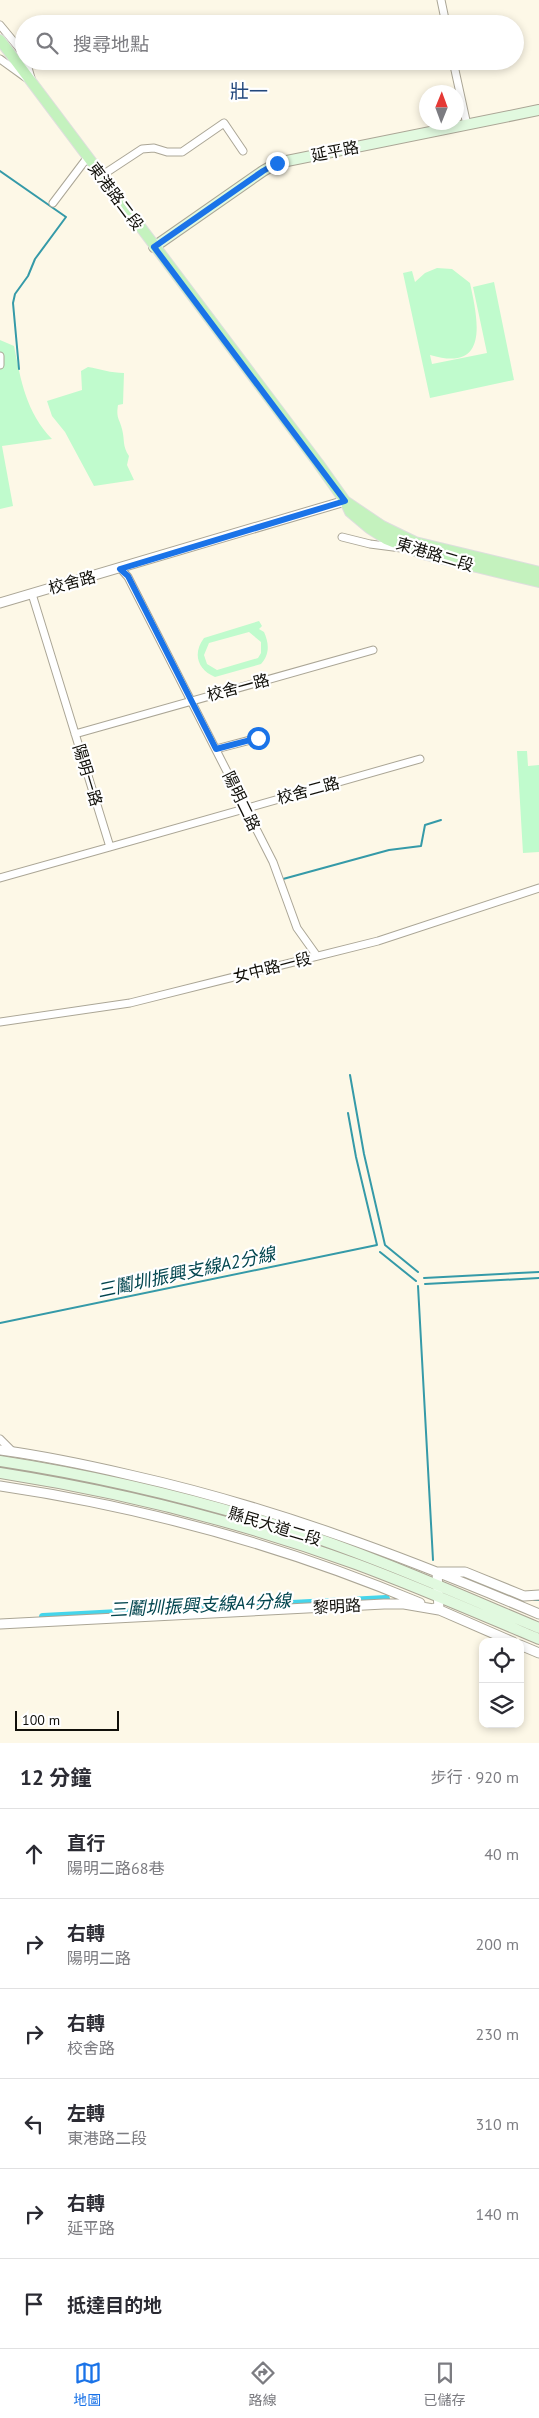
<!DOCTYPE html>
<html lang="zh-TW">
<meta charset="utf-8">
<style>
:root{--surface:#fff;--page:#f7f7f7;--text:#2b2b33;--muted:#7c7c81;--line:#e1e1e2;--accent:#1a73e8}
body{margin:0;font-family:"PT Sans","Noto Sans TC",sans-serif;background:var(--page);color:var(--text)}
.controls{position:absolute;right:15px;bottom:15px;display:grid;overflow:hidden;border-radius:10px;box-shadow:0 2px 8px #0003}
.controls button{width:45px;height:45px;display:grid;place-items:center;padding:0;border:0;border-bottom:1px solid var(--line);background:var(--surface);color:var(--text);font:25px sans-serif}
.compass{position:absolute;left:419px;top:85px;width:45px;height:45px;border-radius:50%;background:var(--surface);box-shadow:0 2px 8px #0003;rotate:1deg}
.scale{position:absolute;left:15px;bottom:12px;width:104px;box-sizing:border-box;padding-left:5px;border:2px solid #11100a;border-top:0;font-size:14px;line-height:18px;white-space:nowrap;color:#11100a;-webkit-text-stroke:4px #fff;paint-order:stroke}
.stop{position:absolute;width:15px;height:15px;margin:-11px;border:4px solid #1a73e8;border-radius:50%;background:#fff}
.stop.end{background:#1a73e8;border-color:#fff;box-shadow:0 1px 5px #0008}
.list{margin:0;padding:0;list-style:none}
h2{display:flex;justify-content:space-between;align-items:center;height:65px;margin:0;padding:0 20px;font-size:21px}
h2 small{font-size:16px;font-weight:400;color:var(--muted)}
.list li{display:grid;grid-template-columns:32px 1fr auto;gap:15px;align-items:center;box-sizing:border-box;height:90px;padding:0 20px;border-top:1px solid var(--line)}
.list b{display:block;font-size:19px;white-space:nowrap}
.list p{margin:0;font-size:16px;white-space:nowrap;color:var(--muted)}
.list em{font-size:16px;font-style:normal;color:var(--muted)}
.icon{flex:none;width:28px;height:28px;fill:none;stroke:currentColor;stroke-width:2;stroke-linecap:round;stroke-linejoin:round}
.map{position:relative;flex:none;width:539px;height:1743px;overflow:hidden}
.search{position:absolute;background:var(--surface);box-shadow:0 2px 8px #0003;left:15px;right:15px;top:15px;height:55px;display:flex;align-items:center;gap:12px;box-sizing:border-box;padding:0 18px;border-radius:28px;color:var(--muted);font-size:19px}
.sheet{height:605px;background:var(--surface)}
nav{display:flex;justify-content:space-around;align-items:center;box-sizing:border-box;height:70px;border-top:1px solid var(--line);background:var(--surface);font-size:14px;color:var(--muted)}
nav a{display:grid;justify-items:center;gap:2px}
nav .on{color:var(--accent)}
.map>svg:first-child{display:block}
.green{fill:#c0fbcd;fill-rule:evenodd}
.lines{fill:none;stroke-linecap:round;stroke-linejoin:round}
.stream{stroke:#359aa8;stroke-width:2}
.canal{stroke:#45d5eb;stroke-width:8}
.minor-casing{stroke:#aba696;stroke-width:9}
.tertiary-casing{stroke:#aba696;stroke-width:11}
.secondary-casing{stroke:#aba696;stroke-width:12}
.primary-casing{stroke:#dededd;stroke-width:12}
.minor{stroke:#fff;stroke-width:7}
.tertiary{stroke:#fff;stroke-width:9}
.secondary{stroke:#e1f9df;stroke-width:10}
.primary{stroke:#c4f2be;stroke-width:10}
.route{stroke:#1a73e8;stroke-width:6}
.labels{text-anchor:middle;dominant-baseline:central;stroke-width:4.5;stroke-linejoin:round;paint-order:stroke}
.street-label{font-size:16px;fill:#11100a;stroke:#fff}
.water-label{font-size:18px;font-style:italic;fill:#02454e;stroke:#fff}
.quarter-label{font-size:19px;fill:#22477c;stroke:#fff}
</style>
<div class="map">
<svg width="539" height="1743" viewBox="0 0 539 1743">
<rect width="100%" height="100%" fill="#fdf8e7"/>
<!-- green -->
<path class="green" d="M437,268L452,269L470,283C478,320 490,373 430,355L432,364L487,353L473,287L494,282L514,380L430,398L403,273L412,271L415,282L425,273Z
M0,340L14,346C21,381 26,412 52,439L2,446L13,506L0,509Z
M88,367C100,369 111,373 124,373L123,404L118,405C116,418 119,418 122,429C125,440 122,446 129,456L127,465L134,480L94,486L65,432L52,416L47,401L82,390L81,371Z
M259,621L262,626L259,629L264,632C269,643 270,654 261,664L215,677C198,670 192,654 204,638ZM249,632L261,642V653L258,658L217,670L207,664L204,655L209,643Z
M517,751H527L528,766L539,765V852L523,853Z"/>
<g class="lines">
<!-- stream -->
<path class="stream" d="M0,171L66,217L35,259L28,276L15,294L13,303L19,369
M283,879L389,850L421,846L425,825L441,820
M350,1075L364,1154L385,1245L418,1272
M380,1252L416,1281
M424,1278L539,1272
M425,1284L539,1278
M418,1286L433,1560
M0,1323L377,1245L356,1157L348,1113
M534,1600H539"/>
<!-- canal -->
<path class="canal" d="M43,1617L386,1599"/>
<defs>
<path id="minor" d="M441,0L446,24
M0,25L24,54
M0,59L25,77
M26,61L31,78
M453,61L467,125
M101,176L142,149L154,148L167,152H182L224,123L243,151
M53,203L87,158
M0,356V365
M342,537L370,544L401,548
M121,569L128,577L273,862L297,928L317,956
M75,734L373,650
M216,749L258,738
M110,847L420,759
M0,878L110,847L32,594
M0,1022L130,1003L378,941L539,888
M0,1439L13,1452"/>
<path id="tertiary" d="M0,603L345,501
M0,1450C44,1456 87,1465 130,1475C273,1507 405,1557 539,1614
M0,1486C143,1507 287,1547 420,1603
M435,1608L513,1642
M0,1624L384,1604H404L439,1610L437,1572H465L524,1596L539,1595
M520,1645L539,1653"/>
<path id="secondary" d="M154,247L263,171L277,163L539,110
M0,1461C91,1475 182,1496 270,1523C362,1551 451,1591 539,1628
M0,1473C121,1492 241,1522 356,1564C418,1587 478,1613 539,1639"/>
<path id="primary" d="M0,40L318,463L345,501L350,512L369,528L386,539L423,554L539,582
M345,501L382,526L415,542L539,572"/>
</defs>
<!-- minor casing -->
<use href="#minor" class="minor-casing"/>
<!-- tertiary casing -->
<use href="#tertiary" class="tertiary-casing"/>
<!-- secondary casing -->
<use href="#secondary" class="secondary-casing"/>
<!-- primary casing -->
<use href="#primary" class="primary-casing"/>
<!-- minor -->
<use href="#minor" class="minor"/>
<!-- tertiary -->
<use href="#tertiary" class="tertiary"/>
<!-- secondary -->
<use href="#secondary" class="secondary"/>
<!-- primary -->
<use href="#primary" class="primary"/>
</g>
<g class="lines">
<!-- route -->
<path class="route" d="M258,738L216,749L128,576L120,569L345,501L154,247L263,171L277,163"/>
</g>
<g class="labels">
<!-- street labels -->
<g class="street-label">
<text transform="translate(335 151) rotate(-11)">延平路</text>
<text transform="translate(116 196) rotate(53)">東港路二段</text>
<text transform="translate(435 554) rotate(17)">東港路二段</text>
<text transform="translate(72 582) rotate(-15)">校舍路</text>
<text transform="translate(238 687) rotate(-15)">校舍一路</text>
<text transform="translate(88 775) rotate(73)">陽明一路</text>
<text transform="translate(308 790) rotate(-15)">校舍二路</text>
<text transform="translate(242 801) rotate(64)">陽明二路</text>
<text transform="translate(272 967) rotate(-14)">女中路一段</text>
<text transform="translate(275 1526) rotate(17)">縣民大道二段</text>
<text transform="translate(337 1606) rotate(-3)">黎明路</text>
</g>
<!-- water labels -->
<g class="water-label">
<text transform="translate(186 1272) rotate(-12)">三鬮圳振興支線A2分線</text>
<text transform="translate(200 1605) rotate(-3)">三鬮圳振興支線A4分線</text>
</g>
<!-- quarter labels -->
<g class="quarter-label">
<text x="249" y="91">壯一</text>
</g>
</g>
</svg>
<div class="controls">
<button><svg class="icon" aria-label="locate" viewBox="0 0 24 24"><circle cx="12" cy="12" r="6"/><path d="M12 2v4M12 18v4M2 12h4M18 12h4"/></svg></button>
<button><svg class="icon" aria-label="layers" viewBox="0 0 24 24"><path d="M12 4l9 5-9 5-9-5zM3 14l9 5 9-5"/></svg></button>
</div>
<svg class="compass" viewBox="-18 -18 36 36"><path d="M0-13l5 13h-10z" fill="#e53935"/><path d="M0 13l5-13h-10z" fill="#7c7c81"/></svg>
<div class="scale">100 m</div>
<div class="stop" style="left:258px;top:738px"></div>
<div class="stop end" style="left:277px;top:163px"></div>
<div class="search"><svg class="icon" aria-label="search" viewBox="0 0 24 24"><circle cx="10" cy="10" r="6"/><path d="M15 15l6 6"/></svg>搜尋地點</div>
</div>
<section class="sheet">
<h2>12 分鐘<small>步行 · 920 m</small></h2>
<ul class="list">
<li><svg class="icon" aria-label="ahead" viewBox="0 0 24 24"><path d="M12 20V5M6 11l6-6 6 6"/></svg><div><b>直行</b><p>陽明二路68巷</p></div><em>40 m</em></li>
<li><svg class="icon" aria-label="right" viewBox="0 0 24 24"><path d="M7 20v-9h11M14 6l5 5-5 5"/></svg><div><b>右轉</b><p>陽明二路</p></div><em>200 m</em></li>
<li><svg class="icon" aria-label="right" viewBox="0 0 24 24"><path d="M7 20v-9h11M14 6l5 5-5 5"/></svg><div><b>右轉</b><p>校舍路</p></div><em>230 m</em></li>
<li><svg class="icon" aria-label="left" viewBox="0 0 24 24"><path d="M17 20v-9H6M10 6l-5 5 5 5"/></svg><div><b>左轉</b><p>東港路二段</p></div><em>310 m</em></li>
<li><svg class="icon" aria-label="right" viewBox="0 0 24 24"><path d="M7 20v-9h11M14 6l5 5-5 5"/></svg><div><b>右轉</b><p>延平路</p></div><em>140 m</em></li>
<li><svg class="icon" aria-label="arrive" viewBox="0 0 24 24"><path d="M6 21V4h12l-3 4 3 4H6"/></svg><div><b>抵達目的地</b></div></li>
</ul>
</section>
<nav>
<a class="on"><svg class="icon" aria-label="map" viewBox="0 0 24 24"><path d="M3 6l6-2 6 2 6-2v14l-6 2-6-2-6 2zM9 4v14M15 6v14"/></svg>地圖</a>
<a><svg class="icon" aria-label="directions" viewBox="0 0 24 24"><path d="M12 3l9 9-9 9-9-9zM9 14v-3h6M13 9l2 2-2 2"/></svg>路線</a>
<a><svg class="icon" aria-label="saved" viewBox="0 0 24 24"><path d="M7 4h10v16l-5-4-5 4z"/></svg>已儲存</a>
</nav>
